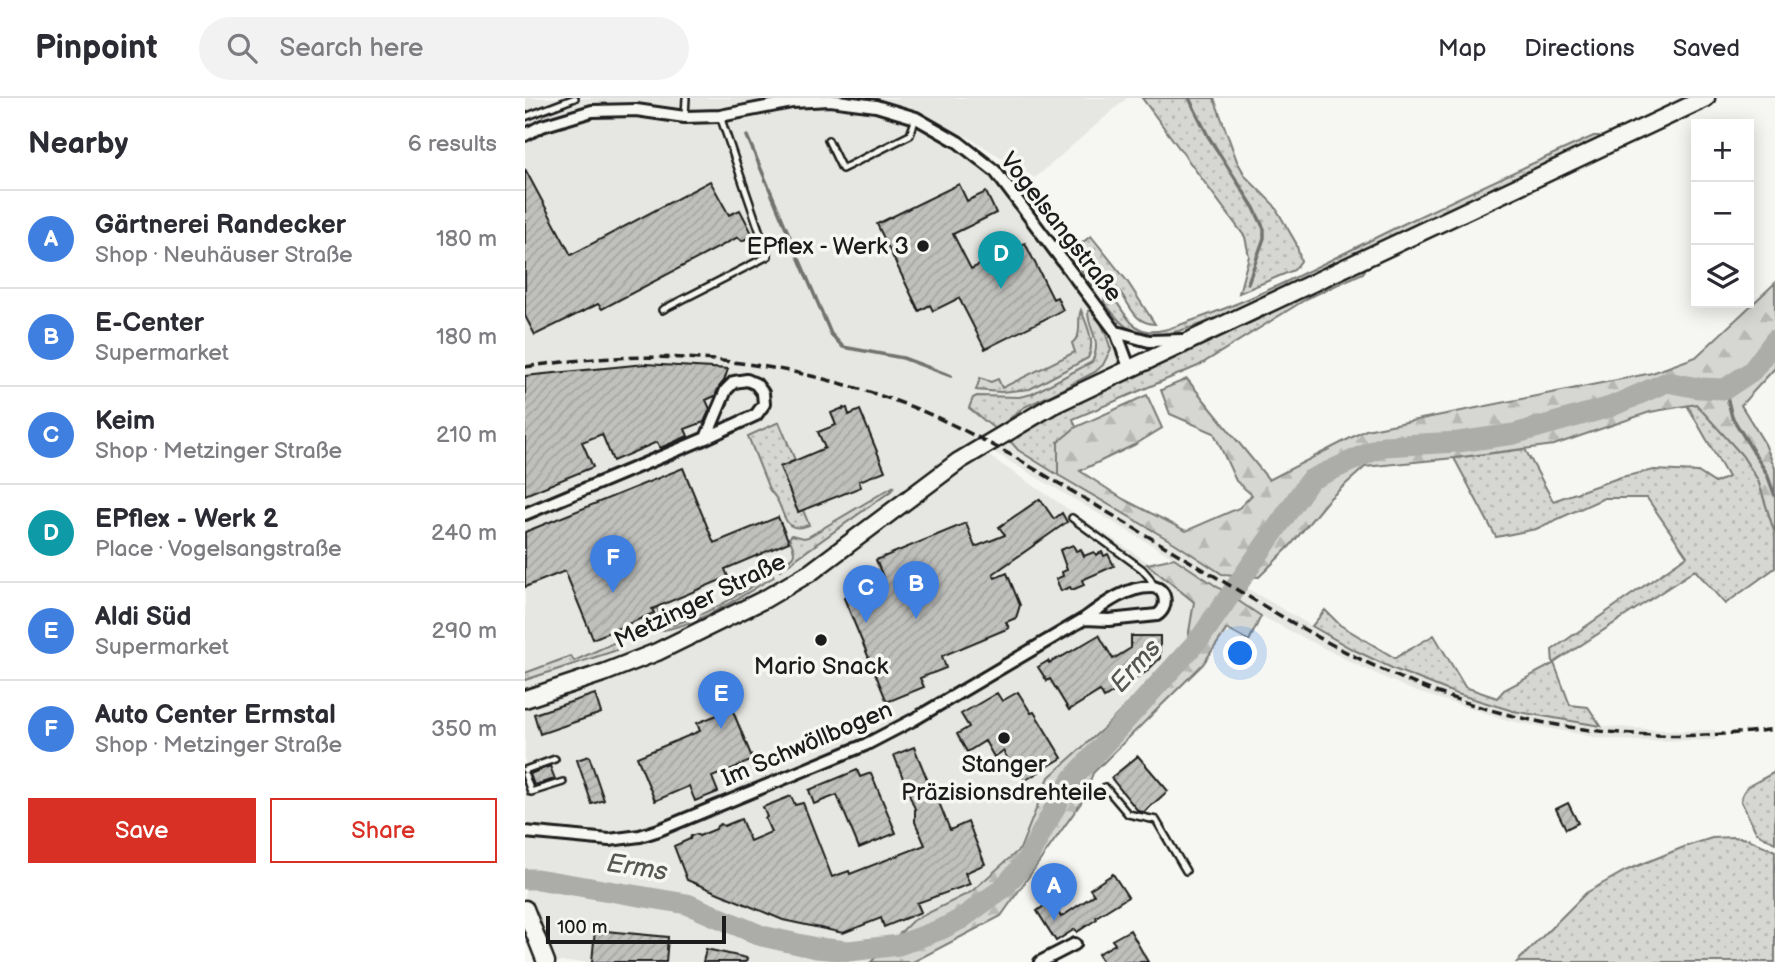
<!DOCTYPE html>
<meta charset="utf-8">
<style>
:root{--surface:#fff;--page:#f2f2f3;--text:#2b2b33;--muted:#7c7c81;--line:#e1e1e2;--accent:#d93025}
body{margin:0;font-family:"Balsamiq Sans",sans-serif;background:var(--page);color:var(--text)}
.controls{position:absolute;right:21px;top:21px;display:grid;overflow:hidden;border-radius:0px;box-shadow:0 4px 18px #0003}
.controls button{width:63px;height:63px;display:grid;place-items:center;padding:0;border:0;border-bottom:2px solid var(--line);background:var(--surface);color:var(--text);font:35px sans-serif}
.scale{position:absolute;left:21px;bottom:18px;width:180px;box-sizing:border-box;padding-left:7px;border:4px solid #1c1c1c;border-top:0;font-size:19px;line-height:24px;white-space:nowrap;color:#1c1c1c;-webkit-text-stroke:5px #f6f6f2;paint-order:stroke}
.you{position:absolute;left:716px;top:556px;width:24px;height:24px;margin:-18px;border:5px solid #fff;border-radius:50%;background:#1a73e8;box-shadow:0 0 0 10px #1a73e833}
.badge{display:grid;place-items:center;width:46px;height:46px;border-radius:50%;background:var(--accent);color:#fff;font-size:23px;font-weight:700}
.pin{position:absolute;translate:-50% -58px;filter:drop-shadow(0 2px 4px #0008)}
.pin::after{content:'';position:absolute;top:37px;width:24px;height:21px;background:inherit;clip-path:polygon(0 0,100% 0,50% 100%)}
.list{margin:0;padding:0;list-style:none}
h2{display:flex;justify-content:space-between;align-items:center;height:91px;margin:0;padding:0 28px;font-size:30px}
h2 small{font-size:23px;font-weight:400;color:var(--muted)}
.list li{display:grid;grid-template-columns:46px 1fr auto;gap:21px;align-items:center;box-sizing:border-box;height:98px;padding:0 28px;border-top:2px solid var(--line)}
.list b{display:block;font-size:26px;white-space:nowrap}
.list p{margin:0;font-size:23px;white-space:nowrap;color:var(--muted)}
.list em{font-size:23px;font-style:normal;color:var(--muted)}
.actions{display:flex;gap:14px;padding:21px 28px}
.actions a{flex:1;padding:16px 0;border:2px solid var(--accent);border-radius:0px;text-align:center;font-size:24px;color:var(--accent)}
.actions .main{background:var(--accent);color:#fff}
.icon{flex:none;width:38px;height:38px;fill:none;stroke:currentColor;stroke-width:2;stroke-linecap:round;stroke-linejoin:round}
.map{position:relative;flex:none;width:1250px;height:864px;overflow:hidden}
header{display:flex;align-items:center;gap:42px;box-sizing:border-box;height:98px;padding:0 35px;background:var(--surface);border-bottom:2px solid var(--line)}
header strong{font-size:33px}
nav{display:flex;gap:38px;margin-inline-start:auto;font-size:24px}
.search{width:490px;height:63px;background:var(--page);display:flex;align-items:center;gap:18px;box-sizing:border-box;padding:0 24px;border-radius:38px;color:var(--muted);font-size:26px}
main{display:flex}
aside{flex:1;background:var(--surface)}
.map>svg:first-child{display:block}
.built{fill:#e6e6e2}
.grass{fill:url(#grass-dots);stroke:#797977;stroke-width:2}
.forest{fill:url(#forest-firs);stroke:#797977;stroke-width:2}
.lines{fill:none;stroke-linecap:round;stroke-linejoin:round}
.stream{stroke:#727271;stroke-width:3.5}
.river{stroke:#acaca9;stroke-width:21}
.building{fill:url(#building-hatch);stroke:#1c1c1c;stroke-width:2}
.lane-casing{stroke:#1c1c1c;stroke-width:10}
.street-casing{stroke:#1c1c1c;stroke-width:16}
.secondary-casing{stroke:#1c1c1c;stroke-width:21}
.lane{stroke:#f6f6f2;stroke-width:5}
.street{stroke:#f6f6f2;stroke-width:10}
.secondary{stroke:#f6f6f2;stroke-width:16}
.rail{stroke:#1c1c1c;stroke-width:3.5;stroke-dasharray:10 5;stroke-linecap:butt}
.poi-dot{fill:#1c1c1c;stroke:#f6f6f2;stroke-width:2.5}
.labels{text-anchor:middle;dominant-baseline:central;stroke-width:7;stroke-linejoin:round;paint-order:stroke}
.street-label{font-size:24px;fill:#1c1c1c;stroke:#f6f6f2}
.poi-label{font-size:24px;fill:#1c1c1c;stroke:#f6f6f2}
.water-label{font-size:26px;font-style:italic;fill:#565654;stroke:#f6f6f2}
</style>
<header>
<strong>Pinpoint</strong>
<div class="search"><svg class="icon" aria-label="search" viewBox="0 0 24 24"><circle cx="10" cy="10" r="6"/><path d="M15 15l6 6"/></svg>Search here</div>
<nav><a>Map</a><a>Directions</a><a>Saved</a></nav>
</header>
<main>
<aside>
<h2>Nearby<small>6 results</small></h2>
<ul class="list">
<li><span class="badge" style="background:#3f7fe0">A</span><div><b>Gärtnerei Randecker</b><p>Shop · Neuhäuser Straße</p></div><em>180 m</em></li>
<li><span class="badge" style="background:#3f7fe0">B</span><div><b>E-Center</b><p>Supermarket</p></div><em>180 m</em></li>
<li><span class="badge" style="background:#3f7fe0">C</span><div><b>Keim</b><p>Shop · Metzinger Straße</p></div><em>210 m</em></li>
<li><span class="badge" style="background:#0f9aa8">D</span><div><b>EPflex - Werk 2</b><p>Place · Vogelsangstraße</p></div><em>240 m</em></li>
<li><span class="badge" style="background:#3f7fe0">E</span><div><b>Aldi Süd</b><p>Supermarket</p></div><em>290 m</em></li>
<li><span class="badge" style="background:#3f7fe0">F</span><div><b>Auto Center Ermstal</b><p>Shop · Metzinger Straße</p></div><em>350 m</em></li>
</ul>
<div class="actions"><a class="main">Save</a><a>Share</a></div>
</aside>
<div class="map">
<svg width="1250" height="864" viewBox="0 0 1250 864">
<defs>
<pattern id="grass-dots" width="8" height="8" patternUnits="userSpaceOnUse" patternTransform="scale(1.75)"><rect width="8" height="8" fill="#d6d6d2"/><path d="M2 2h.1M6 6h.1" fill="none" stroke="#b7b7b4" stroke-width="1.8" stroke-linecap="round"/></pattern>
<pattern id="forest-firs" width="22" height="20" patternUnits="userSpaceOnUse" patternTransform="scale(1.75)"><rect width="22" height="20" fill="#d6d6d2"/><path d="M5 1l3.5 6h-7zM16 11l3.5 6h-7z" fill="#b7b7b4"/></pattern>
<pattern id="building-hatch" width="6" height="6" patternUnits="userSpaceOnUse" patternTransform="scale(1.75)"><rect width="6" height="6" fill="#c0c0bd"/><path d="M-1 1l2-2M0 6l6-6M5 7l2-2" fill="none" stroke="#a4a4a2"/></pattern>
</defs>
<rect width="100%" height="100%" fill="#f6f6f2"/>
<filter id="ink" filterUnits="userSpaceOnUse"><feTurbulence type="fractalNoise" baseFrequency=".0143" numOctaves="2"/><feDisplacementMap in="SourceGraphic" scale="14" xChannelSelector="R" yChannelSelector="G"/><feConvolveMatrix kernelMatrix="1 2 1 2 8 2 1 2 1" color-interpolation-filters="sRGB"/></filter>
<g filter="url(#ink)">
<!-- built -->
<path class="built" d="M0,0H602L510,80L441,38L430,48L465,76L583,237L597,262L595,266L528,296L486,322L430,358L282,465L188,520L99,561L0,592Z
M486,344L493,352L651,446L697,476L825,550L869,571L929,595L988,613L1076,628L1153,633L1190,632L1191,642L1112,643L1075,640L986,623L889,593L832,567L736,518L649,460L465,352L477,345Z
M461,356L630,469L671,504L665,545L498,750L448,794L348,864H26L0,799V609L86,580L180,540L261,500L302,475L341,445L386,408Z"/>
<!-- grass -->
<path class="grass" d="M617,0H689L712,63L721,79L749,107L771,145L776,163L769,172L714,195L724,158L720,139Z
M1069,38H1074L1075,39L1073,43L720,209C696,219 640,243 615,236C599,231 589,217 579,204L580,198L586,197C597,209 604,230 622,233C636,235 651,228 663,224C741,198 817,155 891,120C950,92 1009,64 1069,38Z
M566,138L602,183L630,226C606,226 605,201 588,186L567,187L563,184L571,178L568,173L559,178L557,175L556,169L545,154Z
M837,170L840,172L838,175L783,200L673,268L548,321L551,329L533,345V377L493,352L486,344L495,334L532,315Z
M556,212C562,228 571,244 563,260L505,291L476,294L451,292L455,280L466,284L473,281L477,290L550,254L547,245C559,236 551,224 556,212Z
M566,212C577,221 581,238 586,251L578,267L570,274L528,296L499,309L471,332L444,310L448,300L452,298L494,299L507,296L567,264C578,240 563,234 563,213Z
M1171,306L1217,357L1233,382L1250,436V470L1200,506L1170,472L1029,565L1045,607L1063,609L1076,628L988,613L929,595L869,571L825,550L787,528L800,512L815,527L870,560L909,537L940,589L972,600L979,592L1028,566L1027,552L1162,458L1122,400H1079L1011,431L971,439L929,360L1000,351L1028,403L1096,379L1129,372L1173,374L1190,385L1203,379L1162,307Z
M254,324L270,362L255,369L273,414L278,412L284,427C258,437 261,416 251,400C249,397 246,394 244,391L223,338Z
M369,388L366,393L255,472L254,468C270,458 273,458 264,440L267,437L279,440L283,439Z
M247,475L249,479C214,499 175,527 133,533L132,520L127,512L132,510L139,529C176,521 216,496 247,475Z
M95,542L96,549L89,553L0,582V575L46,558L49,563Z
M1250,674V745L1231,734L1216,703L1218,695L1222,689Z
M1208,739L1223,741L1250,753V864H992L1061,795L1100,773L1159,749L1187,740Z"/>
<!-- forest -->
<path class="forest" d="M1250,185V270L1216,307L1240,346L1250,370V436L1233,382L1217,357L1171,306L1125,314L1029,347L929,360L840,369L803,402L765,448L734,479L697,476L651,446L533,377V344L551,329L622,297L637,330L609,347L555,373L598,401L661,433L714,410L727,397L711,383L689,335L645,316L636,292L662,281L744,382L841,332L1127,275L1171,259Z
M649,460L736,518L724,543L702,531L678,566L568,675L558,702L476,818L388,864H346L387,823L446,794L495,751L524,679L580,629L662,546L669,504L622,466Z"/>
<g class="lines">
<!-- stream -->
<path class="stream" d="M664,0L683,38L729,110L739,131V140L723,185
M222,38L306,236L318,249L378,260L426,278
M1200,291L1207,319L1242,376L1250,398"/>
<!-- river -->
<path class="river" d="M0,781H12L162,806L237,838L291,850L324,853L374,847L417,831L436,821L477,791L500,765L539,693L550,678L676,539L785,382L859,348L933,344L989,336L1085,309L1142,284L1173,290L1200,291L1227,273L1250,242"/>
</g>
<!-- building -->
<path class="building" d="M0,71L46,157L185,83L204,117L215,112L228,137L217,143L213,139L77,211L73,206L10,237L0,218Z
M434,86L442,103L461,94L471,115L428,136L446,171L500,145L528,201L532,199L538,212L460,251L434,200L408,213L405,207L394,213L352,126Z
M120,266L203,271L199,283L194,289L190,298L181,302L185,311L179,324L160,331L163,338L135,350L132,344L88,363L77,336L57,344L68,369L0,397V278Z
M318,310V311L322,310L324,317L335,312L360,373L334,383L336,389L273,414L255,369L300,350L293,334L311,327L306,315Z
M158,370L189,445L253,419L264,444L200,471L203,479L127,511L129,515L68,541L40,473L0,489V434Z
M515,401L529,421L537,415L542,424L468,476L470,480L482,475L495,507L491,520L481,524L484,530L417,558L421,570L395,580L399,589L362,604L319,500L360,484L351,462L441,425L450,449L480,437L474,429Z
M548,447L551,453L556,451L559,458L569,454L571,457L577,454L579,458L583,456L589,468L557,482L559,487L547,492L545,489L536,493L531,481L538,478L537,474L542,472L535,452Z
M574,537L588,561L606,550V538H635V560L621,574L579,600L575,593L544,612L525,581L522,583L513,569L523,563L524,565L538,558Z
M493,594L506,615L509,614L537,660L499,683L494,675L492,676L478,653L469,659L460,643L442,654L432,636L444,629L436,616L472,595L477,603Z
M70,596L76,615L15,636L9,616Z
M207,611L228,662L187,679L193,694L170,703L164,688L130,703L112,659L175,633L172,625Z
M389,649L411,703L413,702L425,732L443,724L460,766L440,775L445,786L392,805L396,814L359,829L356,820L318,835L258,822L162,782L149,748L165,741L166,738L171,736L174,738L191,731L192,728L196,726L199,728L216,721L225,743L246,734L240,720L242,719L238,709L266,698L270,707L278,705L307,779L324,773L325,776L400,747L390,724V711L369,657Z
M64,658L79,702L67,706L52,662Z
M613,658L643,693L619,714L613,713L586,680Z
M25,668L30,681L9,687L5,676Z
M332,672L335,679L346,675L371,735L334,750L312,697L289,706L284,692Z
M1043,705L1053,725L1041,731L1031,711Z
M588,776L603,799L571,819L572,821L552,834L550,831L531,843L512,813L526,803L536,819L569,797L565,791Z
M70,832L143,839L141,864H67Z
M605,832L623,864H578L573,856L590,846L587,842Z
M181,851L222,860L221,864H178Z"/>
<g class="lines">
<defs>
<path id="lane" d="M160,18L161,0
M0,19L50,0
M303,42L317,71L385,37L391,20
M137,212L243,158L195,18
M547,420L617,471L624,479L629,488
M0,672L30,661
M0,677L6,694L38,684
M580,689L603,716L631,722L661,773"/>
<path id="street" d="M0,37L17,28L67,13L111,12L160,19L195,18L267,4L305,2L351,8L391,20L433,44L470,73L591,234L604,269
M591,234L624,243L657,242
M0,416L181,340L231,317L239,306L238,295L231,286L222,282L209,284L201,292L181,340
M0,734L84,742L115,738L134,732L340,647L388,622L559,521C578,507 601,489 626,489C642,489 644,510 632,517L584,522L559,521
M515,864L550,846"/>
<path id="secondary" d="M0,601L81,574L132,554L240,501L286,474L434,363L528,307L1181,0
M0,811L21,864"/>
</defs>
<!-- lane casing -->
<use href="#lane" class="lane-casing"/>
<!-- street casing -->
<use href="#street" class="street-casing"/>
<!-- secondary casing -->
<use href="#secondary" class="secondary-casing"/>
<!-- lane -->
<use href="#lane" class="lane"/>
<!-- street -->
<use href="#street" class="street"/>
<!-- secondary -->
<use href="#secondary" class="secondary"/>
<!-- rail -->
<path class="rail" d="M0,269C130,249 247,259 371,303C411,317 449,337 486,357C555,398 623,438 691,479C763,523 836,567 916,596C1022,635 1139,646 1250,631"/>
</g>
</g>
<!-- markers -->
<g class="poi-dot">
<circle cx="398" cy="148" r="7"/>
<circle cx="296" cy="542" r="7"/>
<circle cx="479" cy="640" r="7"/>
</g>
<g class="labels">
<!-- street labels -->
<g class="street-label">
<text transform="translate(536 129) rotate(52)">Vogelsangstraße</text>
<text transform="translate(175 503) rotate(-26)">Metzinger Straße</text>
<text transform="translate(282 646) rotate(-23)">Im Schwöllbogen</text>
</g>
<!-- poi labels -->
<g class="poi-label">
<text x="384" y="148" text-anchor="end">EPflex - Werk 3</text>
<text x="296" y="568">Mario Snack</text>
<text x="479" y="666">Stanger<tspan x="479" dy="28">Präzisionsdrehteile</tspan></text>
</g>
<!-- water labels -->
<g class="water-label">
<text transform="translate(611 568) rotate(-48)">Erms</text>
<text transform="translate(112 770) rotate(9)">Erms</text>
</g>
</g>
</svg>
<div class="controls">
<button>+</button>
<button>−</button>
<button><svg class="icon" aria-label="layers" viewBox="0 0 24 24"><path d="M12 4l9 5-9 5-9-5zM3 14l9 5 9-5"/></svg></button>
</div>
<div class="scale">100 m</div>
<div class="you"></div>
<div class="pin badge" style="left:529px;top:823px;background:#3f7fe0">A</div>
<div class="pin badge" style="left:391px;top:521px;background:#3f7fe0">B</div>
<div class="pin badge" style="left:341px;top:525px;background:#3f7fe0">C</div>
<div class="pin badge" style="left:476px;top:191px;background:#0f9aa8">D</div>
<div class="pin badge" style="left:196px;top:631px;background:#3f7fe0">E</div>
<div class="pin badge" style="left:88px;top:495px;background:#3f7fe0">F</div>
</div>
</main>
